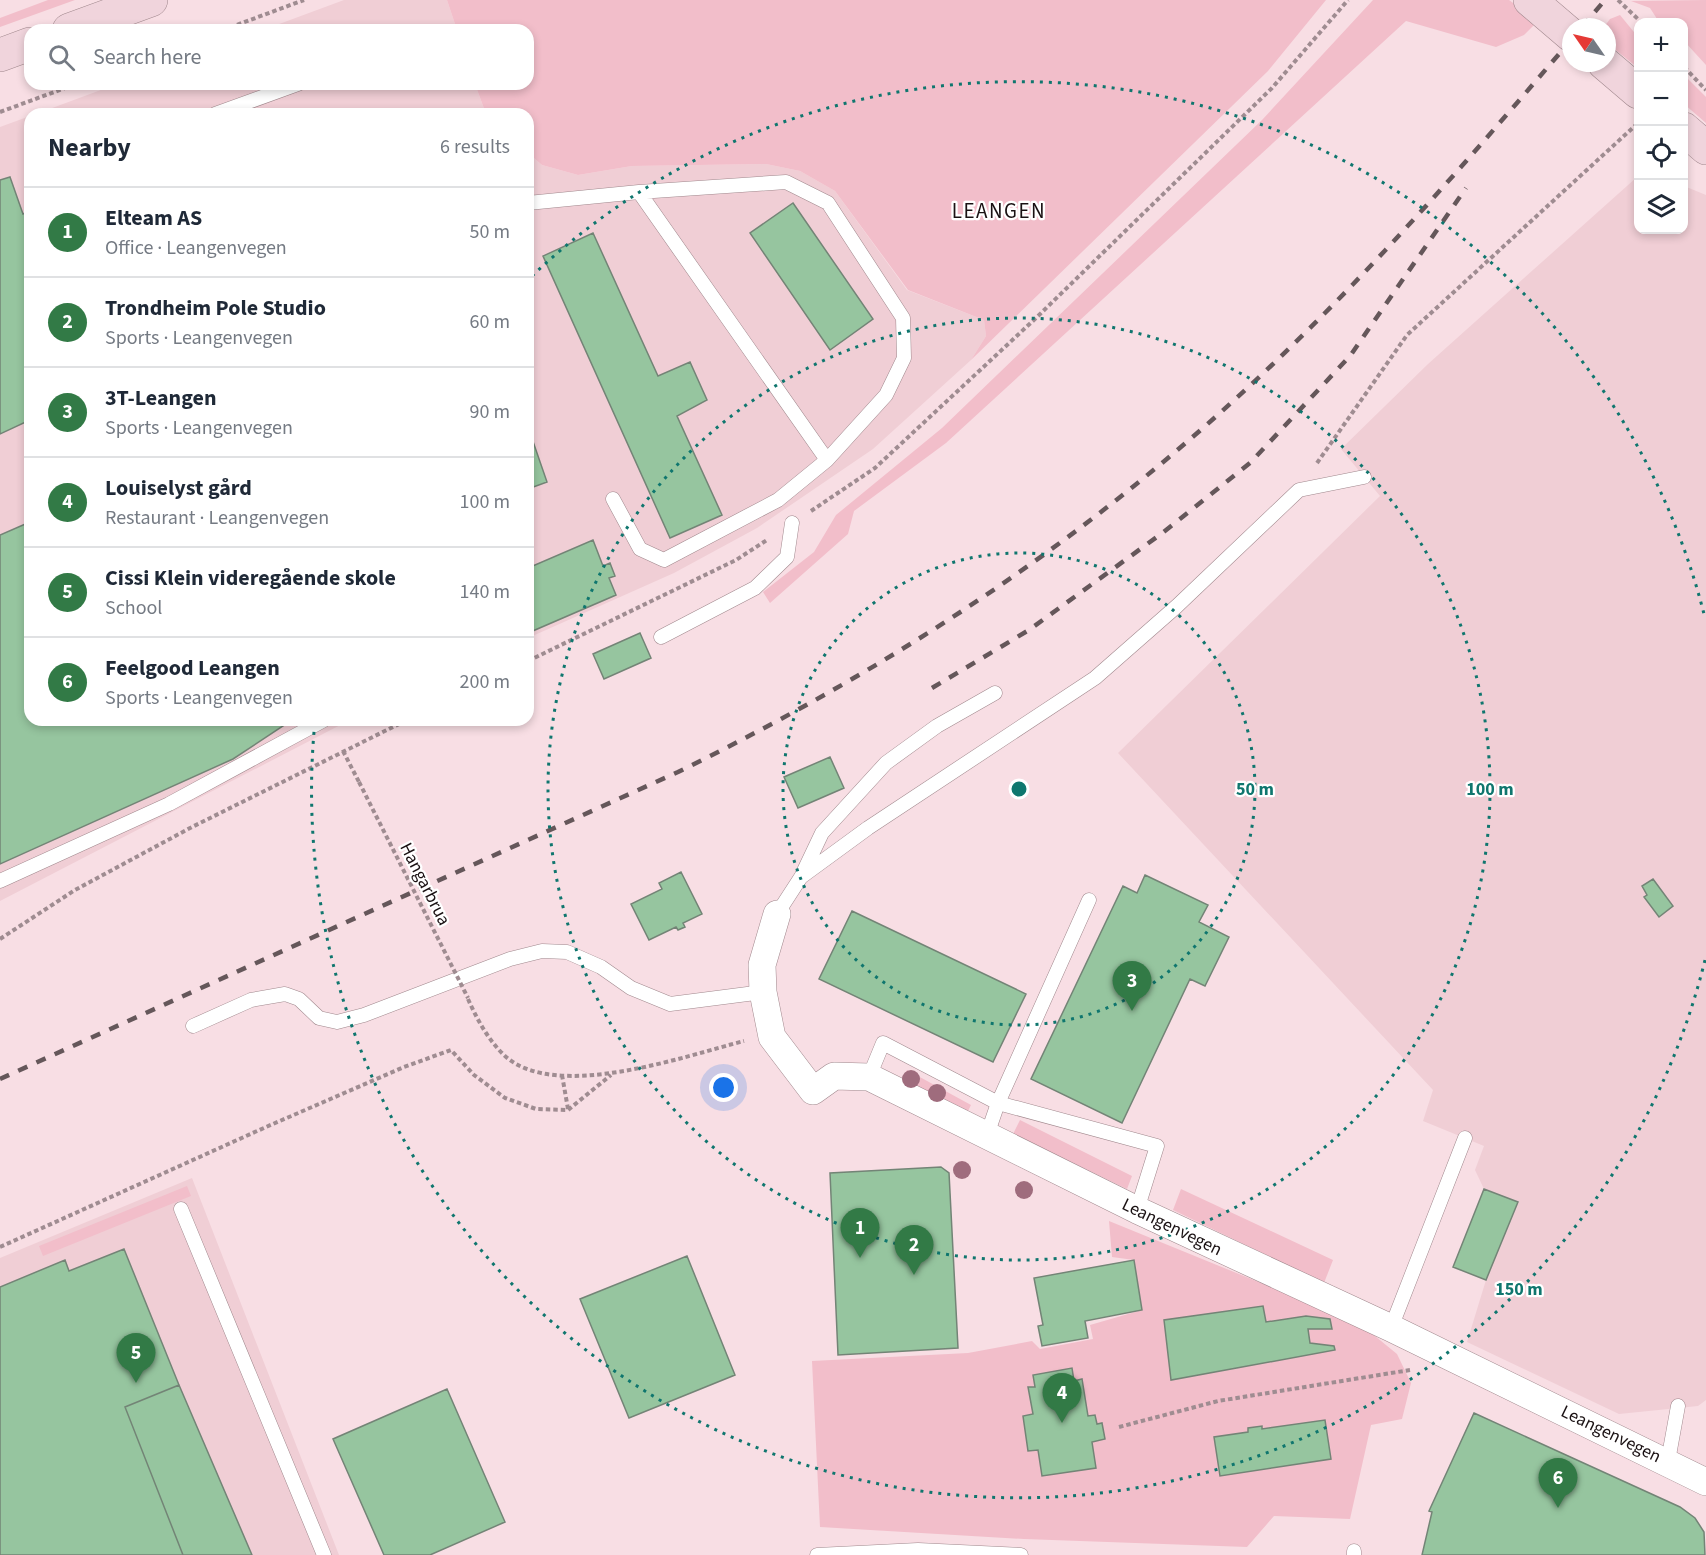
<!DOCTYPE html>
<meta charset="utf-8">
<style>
:root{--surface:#fff;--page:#f6f6f7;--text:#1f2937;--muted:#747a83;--line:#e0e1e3;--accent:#327a46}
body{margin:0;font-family:"Source Sans 3",sans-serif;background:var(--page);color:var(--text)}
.controls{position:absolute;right:18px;top:18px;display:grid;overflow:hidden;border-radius:12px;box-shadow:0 3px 9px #0003}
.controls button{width:54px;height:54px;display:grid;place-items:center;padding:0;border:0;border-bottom:2px solid var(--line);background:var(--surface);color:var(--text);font:30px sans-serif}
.compass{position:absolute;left:1562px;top:18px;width:54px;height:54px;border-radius:50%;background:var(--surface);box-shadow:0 3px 9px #0003;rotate:304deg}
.you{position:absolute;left:724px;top:1088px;width:21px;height:21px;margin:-15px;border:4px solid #fff;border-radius:50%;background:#1a73e8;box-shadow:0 0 0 9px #1a73e833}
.badge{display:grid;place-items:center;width:39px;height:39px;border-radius:50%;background:var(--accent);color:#fff;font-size:20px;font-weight:700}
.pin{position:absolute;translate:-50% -50px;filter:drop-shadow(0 2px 3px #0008)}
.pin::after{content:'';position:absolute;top:32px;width:21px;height:18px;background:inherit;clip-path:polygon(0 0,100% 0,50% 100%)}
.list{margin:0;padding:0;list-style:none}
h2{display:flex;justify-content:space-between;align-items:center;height:78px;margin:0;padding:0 24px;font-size:26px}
h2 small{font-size:20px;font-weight:400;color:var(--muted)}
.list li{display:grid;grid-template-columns:39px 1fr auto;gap:18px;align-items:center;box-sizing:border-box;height:90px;padding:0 24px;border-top:2px solid var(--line)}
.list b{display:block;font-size:22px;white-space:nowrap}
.list p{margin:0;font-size:20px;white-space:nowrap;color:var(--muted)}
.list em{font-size:20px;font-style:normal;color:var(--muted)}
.icon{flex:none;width:33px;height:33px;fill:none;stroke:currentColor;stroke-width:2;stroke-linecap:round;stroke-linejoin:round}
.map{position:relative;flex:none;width:1706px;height:1555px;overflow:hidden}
.search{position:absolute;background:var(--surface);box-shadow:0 3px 9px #0003;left:24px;top:24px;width:510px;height:66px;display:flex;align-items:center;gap:15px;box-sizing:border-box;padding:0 21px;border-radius:18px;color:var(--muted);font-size:22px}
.panel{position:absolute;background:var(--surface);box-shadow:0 3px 9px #0003;left:24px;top:108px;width:510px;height:618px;border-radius:18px}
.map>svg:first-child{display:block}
.built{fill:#f0ced5}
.green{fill:#f2beca}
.building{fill:#96c59f;stroke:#738476;stroke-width:1.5}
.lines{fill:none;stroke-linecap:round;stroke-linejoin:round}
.lane-casing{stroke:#a0888d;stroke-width:15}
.street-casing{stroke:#a0888d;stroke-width:28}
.secondary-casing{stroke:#a0888d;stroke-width:34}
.path{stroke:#9f8c91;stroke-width:4;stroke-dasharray:4.5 3;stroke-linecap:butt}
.lane{stroke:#fff;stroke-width:14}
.street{stroke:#fff;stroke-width:27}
.secondary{stroke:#f0d4dc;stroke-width:33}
.rail{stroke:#65575a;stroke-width:4.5;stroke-dasharray:10 10;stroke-linecap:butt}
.path-bridge{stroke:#9f8c91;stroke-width:4;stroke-dasharray:4.5 3;stroke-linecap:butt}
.tree{fill:#9f6c7d}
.ring{fill:none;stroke:#0f766e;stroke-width:3;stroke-dasharray:3 6}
.labels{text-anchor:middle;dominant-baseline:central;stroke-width:4.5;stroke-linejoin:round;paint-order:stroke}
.street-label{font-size:18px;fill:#1a1113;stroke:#fff}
.quarter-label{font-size:21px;letter-spacing:1.5px;fill:#1a1113;stroke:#fff}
.centre{fill:#0f766e;stroke:#fff;stroke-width:3}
.ring-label{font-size:18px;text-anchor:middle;font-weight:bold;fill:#0f766e;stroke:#fff;stroke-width:4.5;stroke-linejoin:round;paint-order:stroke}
</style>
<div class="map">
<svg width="1706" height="1555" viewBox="0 0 1706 1555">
<rect width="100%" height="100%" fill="#f8dee4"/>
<!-- built -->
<path class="built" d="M344,0H447L457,30H263Z
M117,84H475L486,114H36Z
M30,116V720H350L0,901V127Z
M528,153L542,165L578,175L632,166L766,164L800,171L835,191L907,290L984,320L986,336L971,360L873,449L757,528L674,573L528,638Z
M1637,177L1638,230H1684V186L1706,195V1400L1698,1406L1619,1414L1467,1342L1486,1280L1517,1202L1484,1189L1475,1170L1484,1146L1423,1121L1433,1090L1118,753L1380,496L1341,449L1428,364Z
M192,1178L339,1555H0V1258Z"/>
<!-- green -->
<path class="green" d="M48,0H75L0,27V18Z
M447,0H1326L1268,71L971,360L986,336L984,320L908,290L835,191L800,171L766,164L632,166L578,175L542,165L528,153V114H486L475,84H528V30H457Z
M1373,0H1509L1538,21L1524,35L1496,47L1406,21L946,443L854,511L848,534L770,603L763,592L814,552L836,515L942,428L1262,120Z
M1706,0V65L1684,41V22H1659L1650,8L1631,1Z
M1620,15L1638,37V68L1607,43V27H1604L1610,19Z
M1684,75L1706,97V123L1684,104Z
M907,1070L971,1105L966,1115L900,1083Z
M1020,1120L1132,1176L1127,1189L1013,1134Z
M187,1186L191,1196L43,1256L39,1246Z
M1181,1189L1333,1260L1324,1283L1173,1210Z
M1109,1221L1359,1323L1397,1354L1411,1383L1402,1419L1371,1425L1350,1519L1274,1516L1247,1547L1024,1539L820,1527L812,1361L968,1353L1032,1341L1040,1349L1093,1339L1090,1325L1142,1310L1134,1260L1112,1257Z"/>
<!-- building -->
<path class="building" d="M10,177L23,214L30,211V420L0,434V180Z
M793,203L873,319L830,350L750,233Z
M593,233L658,376L690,362L707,400L677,416L722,515L670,538L543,256Z
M528,427L547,482L528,489Z
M30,522V720H292L233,759L0,864V535Z
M593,540L603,566L610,563L615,576L609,578L616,595L528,633V568Z
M640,633L651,658L604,679L593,654Z
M830,757L844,788L798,808L784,777Z
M681,872L702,914L683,923L685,927L678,930L676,927L649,940L631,904L662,889L659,883Z
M1145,875L1208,905L1199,922L1229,937L1205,986L1190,979L1122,1123L1031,1079L1123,886L1137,893Z
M1653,879L1673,906L1659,917L1644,897L1647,895L1642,886Z
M852,911L1026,994L993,1062L819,979Z
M941,1167L949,1173L958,1348L838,1355L830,1173Z
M1484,1189L1518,1202L1486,1280L1453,1267Z
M124,1249L179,1385L125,1407L183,1555H0V1287L65,1260L69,1271Z
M687,1256L735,1375L629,1418L580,1299Z
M1134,1260L1142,1310L1085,1321L1088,1338L1042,1346L1038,1326L1043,1325L1034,1278Z
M1263,1306L1266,1322L1306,1316L1330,1319L1332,1329H1308L1310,1343L1334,1346L1335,1350L1171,1380L1164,1320Z
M1072,1368L1074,1381L1082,1379L1088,1416L1095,1415L1097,1424L1102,1423L1105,1439L1092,1442L1096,1468L1042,1476L1038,1450L1028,1451L1023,1416L1033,1414L1028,1387H1035L1033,1375Z
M179,1385L252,1555H183L125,1407Z
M447,1389L505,1522L430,1555H384L333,1439Z
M1474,1413L1680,1507L1695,1518L1704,1532L1705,1555H1422L1432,1512L1429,1511Z
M1325,1420L1331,1459L1220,1476L1214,1437L1248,1432V1428L1262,1426V1429Z"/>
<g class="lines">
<defs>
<path id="lane" d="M215,114L298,84
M639,192L827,460
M528,203L639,192L786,182L828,203L903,318L904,358L886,395L827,460L778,500L664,560L640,549L613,499
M661,637L755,588L787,557L792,523
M802,875L822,833L886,763L937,726L995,693
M0,881L169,804L324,720
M777,914L801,877L868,828L1095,678L1177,606L1299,490L1364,477
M193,1026L251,1000L285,994L299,999L319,1018L337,1022L364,1015L510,959L542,951L567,952L601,967L631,988L670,1004L763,992
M869,1077L883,1043L998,1103L1157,1146L1137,1210
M987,1135L998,1103L1089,900
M181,1209L324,1555
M1391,1328L1465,1138
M1668,1461L1678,1406
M1354,1551V1555
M817,1555L918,1550L1021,1555"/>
<path id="street" d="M777,914L762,965L763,992L772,1037L813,1091L834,1076L869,1077L1137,1210L1391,1328L1706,1482"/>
<path id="secondary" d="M1530,0L1571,35
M69,30L151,0
M0,55L30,44
M1604,63L1638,92
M1684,129L1706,148"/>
</defs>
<!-- lane casing -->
<use href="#lane" class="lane-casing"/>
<!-- street casing -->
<use href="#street" class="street-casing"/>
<!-- secondary casing -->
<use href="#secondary" class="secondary-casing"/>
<!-- path -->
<path class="path" d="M1618,0L1641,22
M223,30L304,0
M1684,67L1706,90
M0,112L76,84
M1317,463L1407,335L1638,123
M811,511L875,468L1036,318L1272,88L1348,0
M528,661L736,560L767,540
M343,751L359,782
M0,939L75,890L192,827L407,720
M468,999C477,1019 488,1040 505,1056C556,1102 685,1056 744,1041
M562,1075L568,1109
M0,1247L266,1127L404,1067L451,1050L474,1075L505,1098L536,1109L568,1110L611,1075
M1119,1427L1218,1401L1410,1370"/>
<!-- lane -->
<use href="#lane" class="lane"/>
<!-- street -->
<use href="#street" class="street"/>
<!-- secondary -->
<use href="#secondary" class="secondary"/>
<!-- rail -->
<path class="rail" d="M1582,27L1605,0
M932,688L1029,630L1161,534L1250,463L1350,356L1466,188
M0,1079L678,772C900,663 1094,535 1274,363C1380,262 1476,151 1571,40"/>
<!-- path-bridge -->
<path class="path-bridge" d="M359,782L468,998"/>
</g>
<!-- trees -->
<g class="tree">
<circle cx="911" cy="1079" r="9"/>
<circle cx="937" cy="1093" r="9"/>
<circle cx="962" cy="1170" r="9"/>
<circle cx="1024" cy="1190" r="9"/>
</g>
<!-- distance rings -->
<g class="ring">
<circle cx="1019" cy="789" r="236"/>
<circle cx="1019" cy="789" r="471"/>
<path d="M1705 960A707 707 0 0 1 315 721M532 276A707 707 0 0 1 1705 618"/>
</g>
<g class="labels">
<!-- street labels -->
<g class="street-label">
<text transform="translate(425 884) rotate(63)">Hangarbrua</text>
<text transform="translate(1172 1227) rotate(26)">Leangenvegen</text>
<text transform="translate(1611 1434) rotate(26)">Leangenvegen</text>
</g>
<!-- quarter labels -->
<g class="quarter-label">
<text x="999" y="211">LEANGEN</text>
</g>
</g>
<circle cx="1019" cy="789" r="9" class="centre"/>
<g class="ring-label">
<text x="1255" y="795">50 m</text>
<text x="1490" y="795">100 m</text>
<text x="1519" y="1295">150 m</text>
</g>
</svg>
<div class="controls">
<button>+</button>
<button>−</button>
<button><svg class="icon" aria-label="locate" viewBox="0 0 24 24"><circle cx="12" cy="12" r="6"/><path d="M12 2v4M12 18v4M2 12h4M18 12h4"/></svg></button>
<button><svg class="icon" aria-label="layers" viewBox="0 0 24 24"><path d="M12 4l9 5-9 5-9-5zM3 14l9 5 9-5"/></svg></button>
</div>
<svg class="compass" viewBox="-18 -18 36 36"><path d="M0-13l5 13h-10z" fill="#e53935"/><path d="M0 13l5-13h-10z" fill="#747a83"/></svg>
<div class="you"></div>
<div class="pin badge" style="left:860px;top:1258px">1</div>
<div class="pin badge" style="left:914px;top:1275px">2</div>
<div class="pin badge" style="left:1132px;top:1011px">3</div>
<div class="pin badge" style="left:1062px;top:1423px">4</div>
<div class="pin badge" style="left:136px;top:1383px">5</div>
<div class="pin badge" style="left:1558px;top:1508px">6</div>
<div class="search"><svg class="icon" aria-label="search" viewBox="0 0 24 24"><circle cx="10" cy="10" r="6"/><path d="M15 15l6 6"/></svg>Search here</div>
<section class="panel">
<h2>Nearby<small>6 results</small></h2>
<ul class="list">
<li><span class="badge">1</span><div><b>Elteam AS</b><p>Office · Leangenvegen</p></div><em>50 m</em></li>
<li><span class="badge">2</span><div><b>Trondheim Pole Studio</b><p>Sports · Leangenvegen</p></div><em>60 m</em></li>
<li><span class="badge">3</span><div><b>3T-Leangen</b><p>Sports · Leangenvegen</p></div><em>90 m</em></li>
<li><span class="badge">4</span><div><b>Louiselyst gård</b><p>Restaurant · Leangenvegen</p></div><em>100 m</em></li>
<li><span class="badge">5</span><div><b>Cissi Klein videregående skole</b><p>School</p></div><em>140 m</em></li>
<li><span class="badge">6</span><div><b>Feelgood Leangen</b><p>Sports · Leangenvegen</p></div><em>200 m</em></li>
</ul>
</section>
</div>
